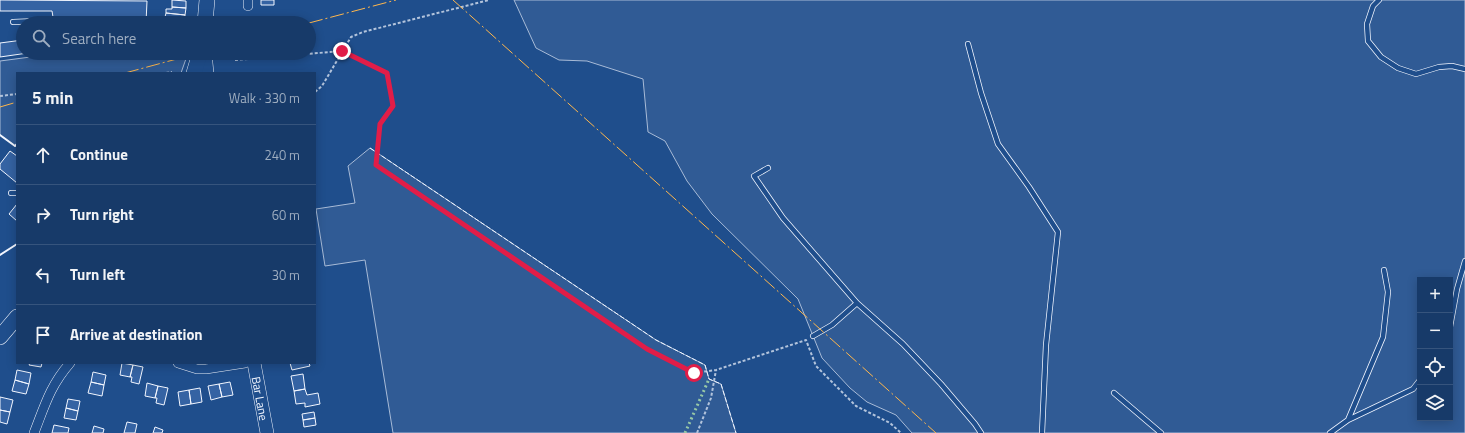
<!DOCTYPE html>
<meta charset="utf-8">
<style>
:root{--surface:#173a69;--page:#20416f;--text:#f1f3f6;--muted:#9eadc0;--line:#36547d}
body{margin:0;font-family:"Titillium Web",sans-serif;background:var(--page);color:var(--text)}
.controls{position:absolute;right:12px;bottom:12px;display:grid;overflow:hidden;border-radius:0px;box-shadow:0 2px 10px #0003}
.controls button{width:36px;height:36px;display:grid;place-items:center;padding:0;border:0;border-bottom:1px solid var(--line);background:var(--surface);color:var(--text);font:20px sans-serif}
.stop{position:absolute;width:12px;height:12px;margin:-9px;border:3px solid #e11d48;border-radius:50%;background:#fff}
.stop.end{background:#e11d48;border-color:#fff;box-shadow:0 1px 4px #0008}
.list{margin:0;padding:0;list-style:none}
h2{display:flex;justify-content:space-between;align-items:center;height:52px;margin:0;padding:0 16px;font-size:17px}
h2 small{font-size:13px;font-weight:400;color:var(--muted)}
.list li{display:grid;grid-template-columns:26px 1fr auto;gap:12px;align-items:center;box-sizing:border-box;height:60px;padding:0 16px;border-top:1px solid var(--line)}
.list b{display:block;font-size:15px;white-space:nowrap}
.list em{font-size:13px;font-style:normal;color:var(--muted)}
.icon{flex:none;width:22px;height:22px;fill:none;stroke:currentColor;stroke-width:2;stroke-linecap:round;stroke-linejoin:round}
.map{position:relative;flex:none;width:1465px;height:433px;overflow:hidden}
.search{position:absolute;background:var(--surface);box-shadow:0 2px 10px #0003;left:16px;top:16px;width:300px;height:44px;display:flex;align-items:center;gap:10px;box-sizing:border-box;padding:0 14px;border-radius:22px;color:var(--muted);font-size:15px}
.panel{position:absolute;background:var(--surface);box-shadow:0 2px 10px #0003;left:16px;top:72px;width:300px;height:292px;border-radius:0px}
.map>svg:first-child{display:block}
.green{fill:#305b95;stroke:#a8bbd7;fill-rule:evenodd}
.building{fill:#3563a3;stroke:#f2f6ff}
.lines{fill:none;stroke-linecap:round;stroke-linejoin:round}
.lane-casing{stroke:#f2f6ff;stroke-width:6}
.street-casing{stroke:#f2f6ff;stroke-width:10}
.secondary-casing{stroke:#f2f6ff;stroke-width:14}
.primary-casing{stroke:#f2f6ff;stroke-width:16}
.path{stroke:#b3c4dc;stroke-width:2;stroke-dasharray:3 2;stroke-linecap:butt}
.lane{stroke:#1f4e8c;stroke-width:4.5}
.street{stroke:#1f4e8c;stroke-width:9}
.secondary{stroke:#1f4e8c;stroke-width:13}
.primary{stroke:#1f4e8c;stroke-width:15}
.hedge{stroke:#97c8a6;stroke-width:3;stroke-dasharray:2 3;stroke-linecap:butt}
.fence{stroke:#f2f6ff;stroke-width:1;stroke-dasharray:5 2;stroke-linecap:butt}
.wall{stroke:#f2f6ff;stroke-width:2}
.power{stroke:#ffb74d;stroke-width:1;stroke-dasharray:14 3 2 3;stroke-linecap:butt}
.route{stroke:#e11d48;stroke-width:5}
.labels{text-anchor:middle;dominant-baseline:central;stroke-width:3;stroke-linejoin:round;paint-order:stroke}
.street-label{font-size:12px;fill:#f2f6ff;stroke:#1f4e8c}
</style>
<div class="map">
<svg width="1465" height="433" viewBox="0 0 1465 433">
<rect width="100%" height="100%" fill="#1f4e8c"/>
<!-- green -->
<path class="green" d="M514,0H1465V433H912L896,415L867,402L850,388L822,358L798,299L712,214L687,181L665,141L648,132L643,79L587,61L559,60L536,48ZM1420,280H1450V418H1420Z
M61,53H188L181,73H17V144L15,146L0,135V61Z
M370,148L656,340L705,365L709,379L721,384L736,433H393L365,260L325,266L316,209L355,203L348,166Z"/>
<!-- building -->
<path class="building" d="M0,0L147,1L146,23H54L52,11H0Z
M172,0L186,1V8L172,7Z
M261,0H274V5H261Z
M172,7L186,8L185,15L166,13V9H172Z
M166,13L185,15V21L171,20V17H165Z
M23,40V53H28L0,57V43Z
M10,151L17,156V183L0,169V164Z
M17,204V221L9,214Z
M30,363H42L41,367L29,365Z
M122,363L133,365L130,377L120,375Z
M290,363H309L310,366L292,370Z
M133,365L143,367L139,384L131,382L132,377H130Z
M17,370L31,373L29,384L15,380Z
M93,372L106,375L104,385L91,382Z
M303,374L305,389L294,391L291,376Z
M15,380L29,384L26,394L12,391Z
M91,382L104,385L102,396L88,393Z
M230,382L233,395L222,397L219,384Z
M147,383L158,386L155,398L145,396Z
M219,384L222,397L211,400L208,386Z
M158,386L168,388L164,405L156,403L157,398H155Z
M200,388L202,402L191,404L189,390Z
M305,389L307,395L318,393L320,404L305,407V403L296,404L294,391Z
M189,390L191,404L180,406L178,392Z
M0,397L13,400L10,412L0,410Z
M68,399L80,401L78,411L66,408Z
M66,408L78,411L76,420L64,418Z
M0,410L10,412L7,424L0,422Z
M314,412L315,418L303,420L302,414Z
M315,418L316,425L304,427L303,420Z
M127,422L137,424L135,433H124Z
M54,425L69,428L68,433H52Z
M94,426L104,429L103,433H92Z
M155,427L163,430L162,433H153Z"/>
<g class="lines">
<defs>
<path id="lane" d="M1379,0L1373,6L1367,24L1368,41L1381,57L1398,68L1416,74L1439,67L1452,66L1465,69
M13,22L37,21L38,23
M968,44L981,93L998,144L1029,187L1058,232L1046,345L1042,433
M768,168L754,176L783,218L857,303L903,344L941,384L975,424L981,433
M11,193H17
M1450,327L1457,289L1465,261
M813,336L832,325L857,303
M1114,393L1161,433
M1348,420L1413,389L1420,380
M1330,433L1348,420L1383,337L1388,292L1384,270"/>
<path id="street" d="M248,6V0
M178,363L197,369H206L245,363
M34,433C45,405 50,386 70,363"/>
<g id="secondary">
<path d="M205,53L207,73"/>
<path id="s1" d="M254,363L267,433"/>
</g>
<path id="primary" d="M205,23L207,0
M194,73L200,53
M0,337L17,317"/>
</defs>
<!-- lane casing -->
<use href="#lane" class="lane-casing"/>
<!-- street casing -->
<use href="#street" class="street-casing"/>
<!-- secondary casing -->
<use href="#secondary" class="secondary-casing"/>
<!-- primary casing -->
<use href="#primary" class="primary-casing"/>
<!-- path -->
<path class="path" d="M235,60L342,51L387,73L393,106L380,124L376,165L647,349L694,373L716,370L806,340L816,366L856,406L890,423L901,433
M166,73L172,72
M315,92L322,86L351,37L363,32L489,0
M0,96L17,94
M697,433L711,398L716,370"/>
<!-- lane -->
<use href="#lane" class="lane"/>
<!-- street -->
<use href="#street" class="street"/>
<!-- secondary -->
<use href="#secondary" class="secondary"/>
<!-- primary -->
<use href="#primary" class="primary"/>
<!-- hedge -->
<path class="hedge" d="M685,433L709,379"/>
<!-- fence -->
<path class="fence" d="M370,148L656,340L705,365L709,379L721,384L736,433"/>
<!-- wall -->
<path class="wall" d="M0,135L15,146L17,144
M0,255L17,244"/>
<!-- power -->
<path class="power" d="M453,0L936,433
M309,23L396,0
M125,73L199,53
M0,107L17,102"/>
</g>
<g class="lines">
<!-- route -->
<path class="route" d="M342,51L387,73L393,106L380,124L376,165L647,349L694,373"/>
</g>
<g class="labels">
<!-- street labels -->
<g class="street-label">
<text stroke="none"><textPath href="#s1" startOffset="36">Bar Lane</textPath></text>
</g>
</g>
</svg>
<div class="controls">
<button>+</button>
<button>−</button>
<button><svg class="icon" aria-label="locate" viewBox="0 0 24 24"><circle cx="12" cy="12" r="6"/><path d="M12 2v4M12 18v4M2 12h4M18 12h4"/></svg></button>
<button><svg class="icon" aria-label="layers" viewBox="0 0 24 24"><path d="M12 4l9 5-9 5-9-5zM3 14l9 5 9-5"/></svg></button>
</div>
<div class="stop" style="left:694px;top:373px"></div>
<div class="stop end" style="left:342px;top:51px"></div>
<div class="search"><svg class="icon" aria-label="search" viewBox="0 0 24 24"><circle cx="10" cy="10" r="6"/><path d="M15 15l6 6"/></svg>Search here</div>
<section class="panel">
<h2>5 min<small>Walk · 330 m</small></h2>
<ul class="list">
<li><svg class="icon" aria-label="ahead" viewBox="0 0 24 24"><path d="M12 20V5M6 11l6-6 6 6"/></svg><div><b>Continue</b></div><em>240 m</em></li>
<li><svg class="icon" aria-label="right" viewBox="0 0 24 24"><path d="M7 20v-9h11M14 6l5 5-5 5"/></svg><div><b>Turn right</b></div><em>60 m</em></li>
<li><svg class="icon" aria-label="left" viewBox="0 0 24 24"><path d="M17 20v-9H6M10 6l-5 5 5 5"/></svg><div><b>Turn left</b></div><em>30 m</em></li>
<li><svg class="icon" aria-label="arrive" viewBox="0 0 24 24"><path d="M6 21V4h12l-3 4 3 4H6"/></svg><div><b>Arrive at destination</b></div></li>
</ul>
</section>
</div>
